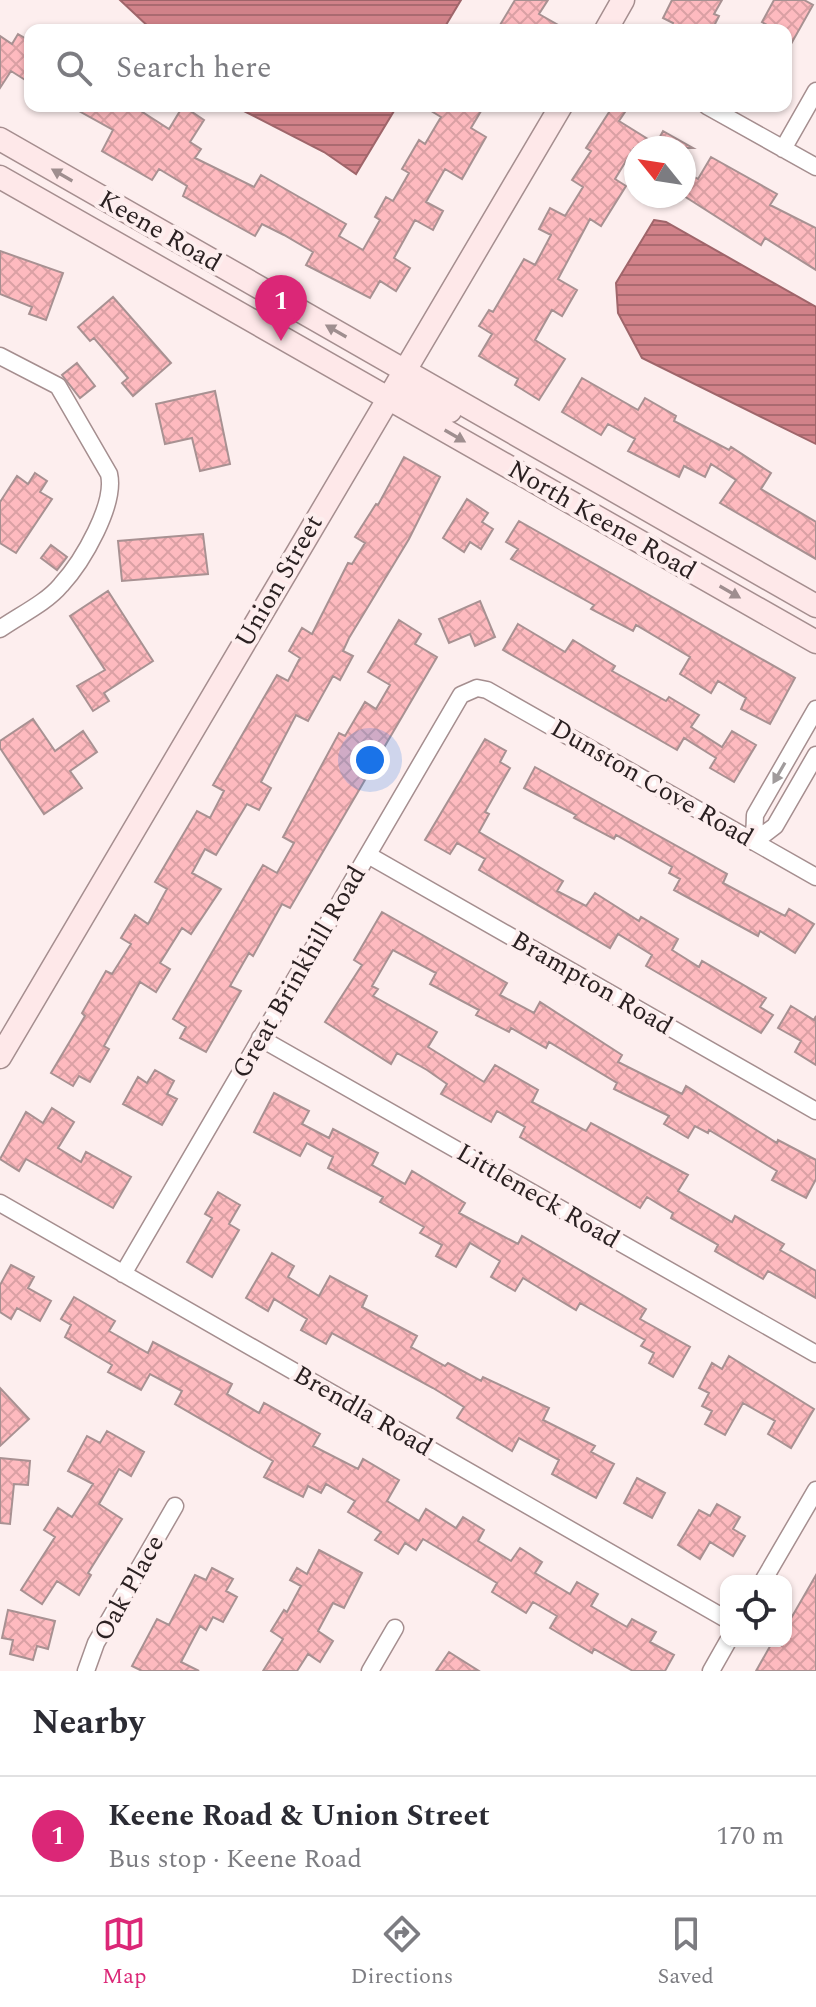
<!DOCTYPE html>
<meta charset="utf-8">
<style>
:root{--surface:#fff;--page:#f2f2f3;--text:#2b2b33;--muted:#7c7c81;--line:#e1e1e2;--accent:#db2777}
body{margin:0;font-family:Spectral,serif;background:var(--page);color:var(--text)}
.controls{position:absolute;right:24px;bottom:24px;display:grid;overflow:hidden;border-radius:16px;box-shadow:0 2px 6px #0004}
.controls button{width:72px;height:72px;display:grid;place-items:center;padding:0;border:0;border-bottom:2px solid var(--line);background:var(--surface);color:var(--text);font:40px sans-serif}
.compass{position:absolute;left:624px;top:136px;width:72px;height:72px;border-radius:50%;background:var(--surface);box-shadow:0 2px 6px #0004;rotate:300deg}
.you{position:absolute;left:370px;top:760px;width:28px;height:28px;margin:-20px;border:6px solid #fff;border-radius:50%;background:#1a73e8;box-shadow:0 0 0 12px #1a73e833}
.badge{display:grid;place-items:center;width:52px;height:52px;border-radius:50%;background:var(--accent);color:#fff;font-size:26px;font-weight:700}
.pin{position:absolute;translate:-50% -66px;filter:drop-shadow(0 2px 4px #0008)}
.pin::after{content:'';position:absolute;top:42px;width:28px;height:24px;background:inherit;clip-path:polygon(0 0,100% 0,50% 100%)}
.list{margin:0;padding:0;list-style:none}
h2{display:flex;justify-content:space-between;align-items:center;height:104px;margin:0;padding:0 32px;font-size:34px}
h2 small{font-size:26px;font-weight:400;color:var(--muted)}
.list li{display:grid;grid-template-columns:52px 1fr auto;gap:24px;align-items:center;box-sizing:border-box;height:120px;padding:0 32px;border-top:2px solid var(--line)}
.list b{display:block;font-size:30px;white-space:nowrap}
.list p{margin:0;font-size:26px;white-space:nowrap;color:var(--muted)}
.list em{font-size:26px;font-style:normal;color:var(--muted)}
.icon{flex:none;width:44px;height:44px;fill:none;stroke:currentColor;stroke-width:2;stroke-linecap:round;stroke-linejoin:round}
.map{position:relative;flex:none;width:816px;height:1671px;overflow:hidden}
.search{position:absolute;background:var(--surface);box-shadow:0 2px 6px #0004;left:24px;right:24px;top:24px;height:88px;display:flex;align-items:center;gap:20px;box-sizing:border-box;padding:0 28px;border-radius:16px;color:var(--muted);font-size:30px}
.sheet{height:224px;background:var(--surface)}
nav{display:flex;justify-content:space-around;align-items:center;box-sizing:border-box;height:112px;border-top:2px solid var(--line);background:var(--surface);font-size:22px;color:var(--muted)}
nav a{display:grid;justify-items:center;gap:4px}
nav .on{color:var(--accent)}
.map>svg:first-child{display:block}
.water{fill:url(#water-rules);stroke:#9f656a;stroke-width:2}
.building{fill:url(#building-cross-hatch);stroke:#a89192;stroke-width:2}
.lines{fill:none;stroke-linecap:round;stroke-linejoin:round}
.street-casing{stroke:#a58e8f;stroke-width:19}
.secondary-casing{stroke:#a58e8f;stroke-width:25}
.street{stroke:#fff;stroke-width:16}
.secondary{stroke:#fee8e9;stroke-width:22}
.oneway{fill:#9f8e8f}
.oneway2{fill:#a09b9c}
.labels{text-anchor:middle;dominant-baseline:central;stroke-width:8;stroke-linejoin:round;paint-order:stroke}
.street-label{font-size:26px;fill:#2b2122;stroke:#fdeeee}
</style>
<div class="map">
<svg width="816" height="1671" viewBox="0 0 816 1671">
<defs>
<pattern id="water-rules" width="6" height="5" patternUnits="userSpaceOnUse" patternTransform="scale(2)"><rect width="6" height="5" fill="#d18289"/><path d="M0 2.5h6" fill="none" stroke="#aa6a70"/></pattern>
<pattern id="building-cross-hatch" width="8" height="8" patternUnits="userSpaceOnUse" patternTransform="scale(2)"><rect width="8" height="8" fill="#febabf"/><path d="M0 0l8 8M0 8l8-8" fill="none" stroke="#daa0a4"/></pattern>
</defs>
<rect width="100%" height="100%" fill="#fdeeee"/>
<!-- water -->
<path class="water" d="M120,0H461L443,30H152Z
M234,106H397L356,174L324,152Z
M654,220L666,222L816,307V444L642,358L618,313L616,283Z"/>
<!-- building -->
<path class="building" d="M515,0H548L539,14L567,30H497Z
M672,0H722L714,14L719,16L712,30H670L673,23L663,18Z
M774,0H804L813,5L786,53V30H776L762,22Z
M18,34L30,41V83L11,71L0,88V36L12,44Z
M70,106H133L169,129L183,106L204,120L190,142L201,149L195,158L254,187L261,175L346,224L339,236L363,250L380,220L375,217L386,197L393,201L409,173L402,169L419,140L425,144L441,117L423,106H484L471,128L486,137L462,179L445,169L426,202L443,211L433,230L415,220L394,258L410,268L396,291L380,281L370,298L306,265L313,252L284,235L262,224L255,236L183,196L187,186L159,169L152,180L102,151L113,130Z
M613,106H629L619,121L656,144L663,131L693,148H634L615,179L626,186L601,226L590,219L558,279L577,290L562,316L552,310L535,340L565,359L539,400L515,385L518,379L479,356L492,334L479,326L489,310L493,312L524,259L535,265L551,235L539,229L550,208L565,216L583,187L572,180L591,151L586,148Z
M711,157L777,194L770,205L816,228V270L765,238L761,245L684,196V171L698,179Z
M0,251L63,273L46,320L29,314L32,307L0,294Z
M113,297L171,363L133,396L122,383L128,378L94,338L90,341L78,327Z
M77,363L95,386L80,398L62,375Z
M582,378L638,410L645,398L676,416L674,421L729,450L731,447L771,473L761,489L816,522V559L720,503L736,480L711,464L705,477L684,466L679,477L628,451L635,439L608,424L601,435L562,412Z
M215,391L230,464L200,471L192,438L165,444L156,404Z
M404,457L440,477L409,539L349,638L343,651L353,656L340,680L333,676L308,721L296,715L261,782L271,788L259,810L247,804L216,855L205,849L192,873L221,889L191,934L182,928L160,963L170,969L156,992L140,982L104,1046L109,1049L90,1082L79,1076L73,1086L51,1073L85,1016L82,1013L106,971L112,974L131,944L121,938L135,915L148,924L167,889L155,882L197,811L210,818L224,791L213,785L277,675L288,681L300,658L289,651L302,628L312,634L348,563L352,564L365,543L355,537L376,504L378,505Z
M35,473L47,481L40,492L52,499L16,553L0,543V502L17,476L28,484Z
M467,499L488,513L482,522L493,529L481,549L470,542L464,552L443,538Z
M519,521L795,678L770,724L741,709L746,698L718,681L711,693L680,674L690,657L636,625L633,631L591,609L594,605L511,559L518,549L506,542Z
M203,534L208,574L122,581L118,541Z
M51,545L67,557L57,570L41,558Z
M108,591L153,661L104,693L109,701L93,711L77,686L105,670L70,616Z
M480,601L495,637L475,646L470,634L449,643L439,619Z
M399,620L421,634L415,644L437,657L290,908L282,904L253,956L249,953L230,986L241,991L206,1052L180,1038L186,1027L173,1019L263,865L277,873L294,843L283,837L339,733L345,736L365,702L376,709L390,685L368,672Z
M518,624L565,652L573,640L615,666L612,671L666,701L669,697L699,715L691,727L722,747L732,731L756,745L734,782L710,768L716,758L684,738L677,750L503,650Z
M33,719L55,751L83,731L97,752L70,771L82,788L44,814L0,748V741Z
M485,739L506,751L500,762L510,768L485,812L489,814L479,832L563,881L557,891L586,906L595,893L639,921L641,917L678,939L672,950L699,967L702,961L766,998L760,1007L773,1015L761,1033L646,966L652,955L618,934L610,948L479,870L485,859L457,843L450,854L425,840Z
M535,767L727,874L723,883L785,916L789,909L814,924L795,953L760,931L758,936L674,890L680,879L669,873L672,867L616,835L614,839L574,818L576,815L524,788Z
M382,912L507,983L500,995L534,1013L540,1002L622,1055L618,1062L682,1094L686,1086L777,1143L778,1140L816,1160V1179L806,1198L772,1180L777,1171L709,1130L708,1133L695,1126L688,1138L664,1124L669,1116L614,1089L617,1083L549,1042L546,1048L511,1028L509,1032L476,1015L479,1010L430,984L436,973L393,950L372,986L378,989L373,996L437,1032L428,1047L484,1082L495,1065L538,1090L532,1102L586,1131L591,1123L688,1175L678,1191L732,1222L735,1216L784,1244L780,1250L816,1271V1298L768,1271L763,1279L715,1251L718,1245L671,1218L673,1213L647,1197L640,1208L520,1137L525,1127L497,1111L491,1122L441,1094L447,1084L427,1070L397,1053L391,1064L325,1022L362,965L354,960Z
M791,1006L814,1020L816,1016V1065L795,1052L801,1041L778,1028Z
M155,1070L174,1081L167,1094L177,1099L162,1125L123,1104L138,1077L147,1083Z
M274,1093L309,1111L302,1124L329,1138L333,1129L378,1153L372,1165L405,1184L412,1171L465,1203L459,1213L518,1244L522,1236L646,1309L640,1319L690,1347L673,1377L649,1363L654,1353L641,1346L645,1340L580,1303L576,1310L523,1278L515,1291L491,1277L500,1261L470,1243L456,1267L436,1256L442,1245L420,1233L424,1227L380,1202L383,1197L328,1168L333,1157L307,1143L300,1156L254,1132Z
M52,1108L74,1122L58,1148L81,1162L86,1152L131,1177L113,1208L26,1159L19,1171L0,1159L26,1112L43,1123Z
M218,1192L240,1205L229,1224L239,1230L212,1277L187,1262L212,1218L205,1214Z
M272,1253L294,1266L288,1277L319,1296L330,1276L367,1296L362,1307L417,1336L411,1347L445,1366L448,1363L481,1381L483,1377L549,1408L543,1420L595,1446L591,1452L614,1464L596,1498L552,1474L559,1460L519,1438L512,1451L457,1418L464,1407L433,1388L332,1333L326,1344L301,1330L307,1319L274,1299L268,1311L246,1298Z
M11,1265L34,1277L28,1288L51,1301L40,1321L17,1308L11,1319L0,1312V1285Z
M74,1297L115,1321L109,1331L148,1353L153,1342L232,1384L227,1394L259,1413L264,1403L320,1434L313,1446L358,1469L363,1459L399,1480L387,1501L419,1521L426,1509L456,1528L463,1517L484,1530L478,1541L511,1561L520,1548L542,1562L535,1573L570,1594L577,1582L598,1594L591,1606L627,1627L632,1619L656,1632L650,1642L674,1655L665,1671H633L594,1649L592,1653L550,1628L557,1616L533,1602L526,1613L492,1592L497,1583L423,1539L416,1550L405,1543L398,1554L375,1540L381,1532L348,1512L355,1501L326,1484L321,1493L308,1486L303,1497L264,1477L273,1461L175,1404L182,1391L150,1374L141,1390L108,1372L112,1365L65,1337L71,1325L61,1319Z
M729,1356L814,1409L791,1448L768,1434L775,1421L743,1403L725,1435L705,1424L712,1411L702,1406L709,1393L699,1388L712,1363L722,1369Z
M0,1388L29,1419L0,1446Z
M107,1431L144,1452L131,1476L119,1469L99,1504L122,1519L88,1573L91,1575L79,1595L57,1581L42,1604L21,1590L55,1537L44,1530L58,1508L72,1517L93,1484L68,1471L87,1436L100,1443Z
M0,1458L30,1461L28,1485L14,1484L10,1524L0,1523Z
M637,1478L665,1493L652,1518L624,1503Z
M717,1504L740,1517L733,1529L745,1536L733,1556L710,1542L700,1559L678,1545L699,1510L710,1516Z
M319,1550L362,1573L344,1608L333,1603L318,1631L333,1641L320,1662L308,1654L297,1671H263L283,1639L271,1631L284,1610L287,1612L301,1586L290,1580L297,1568L307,1574Z
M212,1568L233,1579L226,1591L237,1597L223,1622L213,1617L206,1630L200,1626L181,1662L199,1671H142L132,1666L157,1619L169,1625L195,1575L206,1580Z
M816,1575V1671H756L773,1641H786V1627Z
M8,1610L55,1621L48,1649L37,1646L33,1660L10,1654L13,1640L2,1638Z
M449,1652L479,1671H436Z"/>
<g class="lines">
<defs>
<path id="street" d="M707,106L816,167
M783,149L816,91
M0,356L58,386L109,474C116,504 83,561 61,585C46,603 20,615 0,629
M754,842L755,815L816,709
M754,842L775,826L816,755
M368,855L816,1111
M260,1038L816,1354
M0,1203L726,1619
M123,1274L461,695L477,688L487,690L816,877
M763,1581L816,1490
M86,1671L96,1643L175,1506
M370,1671L395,1628
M711,1671L728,1641"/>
<path id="secondary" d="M606,30L623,0
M0,139L816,606
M0,177L816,642
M387,397C412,391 428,399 450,411
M0,1057L561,106"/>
</defs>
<!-- street casing -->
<use href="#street" class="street-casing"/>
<!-- secondary casing -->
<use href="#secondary" class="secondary-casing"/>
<!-- street -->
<use href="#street" class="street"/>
<!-- secondary -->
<use href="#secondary" class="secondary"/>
</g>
<!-- one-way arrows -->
<defs><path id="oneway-solid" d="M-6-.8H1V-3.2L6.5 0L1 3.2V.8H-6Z" transform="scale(2)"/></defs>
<g class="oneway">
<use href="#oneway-solid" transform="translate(62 175) rotate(-150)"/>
<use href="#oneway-solid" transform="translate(336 331) rotate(-150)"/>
<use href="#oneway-solid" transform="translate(455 436) rotate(30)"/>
<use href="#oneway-solid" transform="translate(730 592) rotate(30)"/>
</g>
<use class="oneway2" href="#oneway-solid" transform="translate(779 773) rotate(120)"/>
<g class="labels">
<!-- street labels -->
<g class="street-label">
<text transform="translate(160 231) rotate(30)">Keene Road</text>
<text transform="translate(602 520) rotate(30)">North Keene Road</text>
<text transform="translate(279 581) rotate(-60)">Union Street</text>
<text transform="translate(652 783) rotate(30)">Dunston Cove Road</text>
<text transform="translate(299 972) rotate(-60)">Great Brinkhill Road</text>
<text transform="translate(592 983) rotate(30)">Brampton Road</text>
<text transform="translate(538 1196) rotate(30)">Littleneck Road</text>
<text transform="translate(363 1411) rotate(30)">Brendla Road</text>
<text transform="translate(129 1588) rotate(-61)">Oak Place</text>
</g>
</g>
</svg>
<div class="controls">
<button><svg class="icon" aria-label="locate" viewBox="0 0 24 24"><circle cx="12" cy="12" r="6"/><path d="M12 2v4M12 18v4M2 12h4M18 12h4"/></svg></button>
</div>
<svg class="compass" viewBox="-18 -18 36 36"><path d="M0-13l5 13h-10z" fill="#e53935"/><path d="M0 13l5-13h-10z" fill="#7c7c81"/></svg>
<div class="you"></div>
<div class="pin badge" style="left:281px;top:341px">1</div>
<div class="search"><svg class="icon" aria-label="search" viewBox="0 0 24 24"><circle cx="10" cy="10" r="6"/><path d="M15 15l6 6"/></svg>Search here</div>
</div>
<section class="sheet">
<h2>Nearby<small></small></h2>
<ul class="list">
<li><span class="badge">1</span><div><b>Keene Road &amp; Union Street</b><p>Bus stop · Keene Road</p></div><em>170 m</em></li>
</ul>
</section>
<nav>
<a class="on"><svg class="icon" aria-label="map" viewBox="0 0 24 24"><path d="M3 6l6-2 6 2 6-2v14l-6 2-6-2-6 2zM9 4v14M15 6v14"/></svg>Map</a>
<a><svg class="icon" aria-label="directions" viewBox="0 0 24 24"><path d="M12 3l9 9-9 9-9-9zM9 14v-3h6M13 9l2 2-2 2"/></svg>Directions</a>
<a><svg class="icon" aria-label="saved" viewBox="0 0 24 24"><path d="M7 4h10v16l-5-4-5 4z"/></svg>Saved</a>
</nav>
